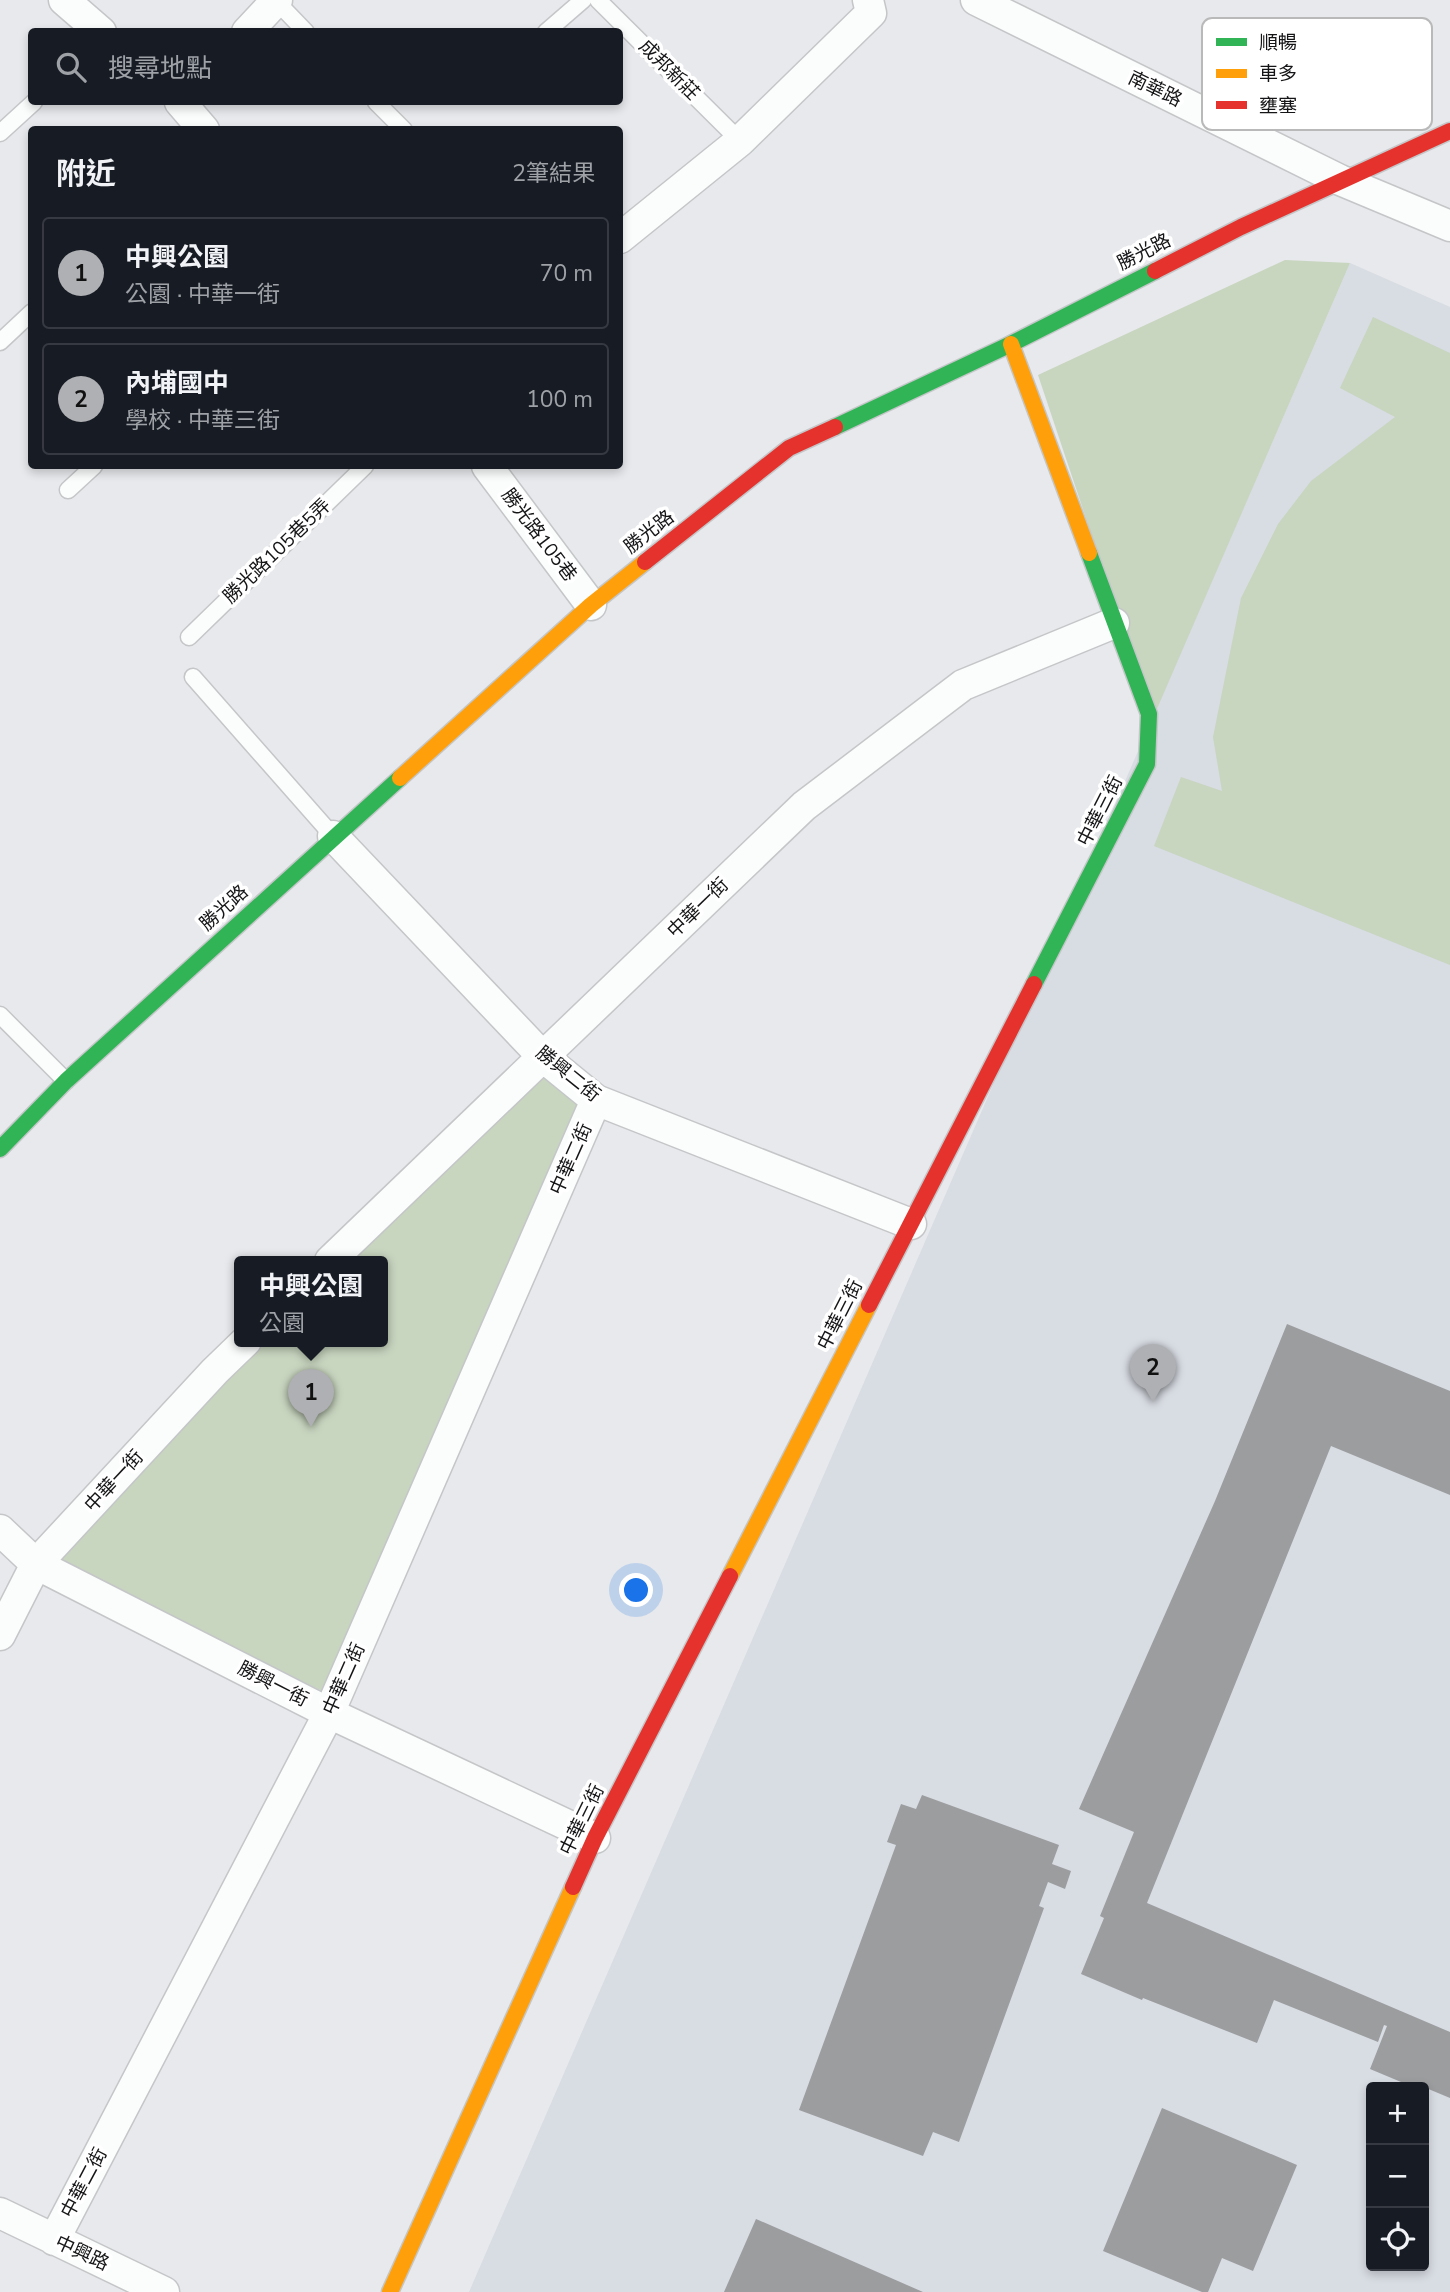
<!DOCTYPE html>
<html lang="zh-TW">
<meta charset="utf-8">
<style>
:root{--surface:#171b24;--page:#20242c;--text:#f1f3f6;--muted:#9ea1a6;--line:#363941;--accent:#afb0b3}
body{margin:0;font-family:"Nunito Sans","Noto Sans TC",sans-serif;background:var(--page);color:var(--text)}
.controls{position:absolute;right:21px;bottom:21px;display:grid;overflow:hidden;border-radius:7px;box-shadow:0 4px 10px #0003}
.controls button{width:63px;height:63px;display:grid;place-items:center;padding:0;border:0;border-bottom:2px solid var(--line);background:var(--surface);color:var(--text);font:35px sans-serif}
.you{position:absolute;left:637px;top:1591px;width:24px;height:24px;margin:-18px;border:5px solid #fff;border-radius:50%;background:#1a73e8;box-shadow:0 0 0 10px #1a73e833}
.badge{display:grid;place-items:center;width:46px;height:46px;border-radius:50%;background:var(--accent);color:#111;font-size:23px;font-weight:700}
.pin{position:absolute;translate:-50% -58px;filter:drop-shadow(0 2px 4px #0008)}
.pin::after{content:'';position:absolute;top:37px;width:24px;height:21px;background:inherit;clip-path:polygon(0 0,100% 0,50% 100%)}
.popup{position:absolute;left:234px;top:1256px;width:154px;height:91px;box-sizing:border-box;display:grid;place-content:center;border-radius:7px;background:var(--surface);filter:drop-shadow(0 2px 5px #0005);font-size:23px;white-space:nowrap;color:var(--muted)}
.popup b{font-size:26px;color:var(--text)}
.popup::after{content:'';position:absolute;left:50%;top:100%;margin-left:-14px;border:14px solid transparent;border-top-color:var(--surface)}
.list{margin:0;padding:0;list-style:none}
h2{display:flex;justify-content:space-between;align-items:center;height:91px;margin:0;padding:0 28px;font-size:30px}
h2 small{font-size:23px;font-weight:400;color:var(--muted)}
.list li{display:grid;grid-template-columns:46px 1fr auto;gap:21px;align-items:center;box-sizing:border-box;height:112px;margin:0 14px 14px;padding:0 14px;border:2px solid var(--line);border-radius:7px}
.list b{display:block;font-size:26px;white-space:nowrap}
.list p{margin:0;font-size:23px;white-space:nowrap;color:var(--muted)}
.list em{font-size:23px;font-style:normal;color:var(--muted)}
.icon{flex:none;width:38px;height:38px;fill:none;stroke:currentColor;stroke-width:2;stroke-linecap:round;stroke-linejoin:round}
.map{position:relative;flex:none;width:1450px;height:2292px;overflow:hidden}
.search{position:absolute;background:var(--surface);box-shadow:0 4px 10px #0003;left:28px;top:28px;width:595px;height:77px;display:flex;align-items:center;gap:18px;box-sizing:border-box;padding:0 24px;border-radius:7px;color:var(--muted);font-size:26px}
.panel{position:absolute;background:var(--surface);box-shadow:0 4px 10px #0003;left:28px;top:126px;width:595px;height:343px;border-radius:7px}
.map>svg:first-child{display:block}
.built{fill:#d8dce3;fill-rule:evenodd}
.green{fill:#c8d5bf}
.building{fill:#9c9d9f}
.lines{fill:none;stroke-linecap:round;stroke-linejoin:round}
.lane-casing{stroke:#c4c6c8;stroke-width:19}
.street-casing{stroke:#c4c6c8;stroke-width:33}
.fast-casing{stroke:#c4c6c8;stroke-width:19}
.slow-casing{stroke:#c4c6c8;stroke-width:19}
.jam-casing{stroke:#c4c6c8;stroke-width:19}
.lane{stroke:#fbfcfc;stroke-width:16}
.street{stroke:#fbfcfc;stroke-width:30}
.fast{stroke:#30b455;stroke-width:16}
.slow{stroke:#ff9f0a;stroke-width:16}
.jam{stroke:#e5322d;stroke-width:16}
.labels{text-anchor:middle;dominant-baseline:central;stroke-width:7;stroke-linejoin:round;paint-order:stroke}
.street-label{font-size:19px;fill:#151517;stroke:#fff}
.key{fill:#fff;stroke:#b9b9b9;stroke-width:2}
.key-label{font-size:19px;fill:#151517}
</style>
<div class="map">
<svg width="1450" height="2292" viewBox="0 0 1450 2292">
<rect width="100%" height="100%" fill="#e7e9ec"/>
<!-- built -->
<path class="built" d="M1350,263L1450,307V2292H469ZM1371,2087H1424V2266H1371Z"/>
<!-- green -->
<path class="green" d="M1285,260L1350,263L1153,718L1038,375Z
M1373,317L1450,353V965L1154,846L1181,777L1222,791L1213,737L1241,598L1278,524L1311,481L1395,417L1340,388Z
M545,1073L582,1106L322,1691L54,1559L137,1477L230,1377L267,1341H383V1261H351Z"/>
<!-- building -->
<path class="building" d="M1287,1324L1450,1391V1495L1331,1446L1147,1903L1450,2032V2098L1426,2088L1424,2094V2087H1413L1370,2069L1387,2026L1384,2025L1378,2042L1274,2000L1257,2043L1143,1998L1142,2000L1081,1974L1104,1918L1100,1916L1134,1832L1079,1809L1215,1501Z
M922,1795L1059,1845L1052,1864L1071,1871L1065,1889L1048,1882L1039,1906L1044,1908L959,2142L933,2132L923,2156L799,2110L896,1845L887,1842L901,1804L916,1809Z
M1162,2108L1297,2165L1253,2271L1222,2258L1208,2292H1202L1103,2251Z
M756,2219L923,2292H724Z"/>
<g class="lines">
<defs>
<path id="lane" d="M598,0L740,141
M276,1L306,32
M546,32L583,0
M376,102L404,130
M0,133L34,102
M0,342L32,312
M68,490L94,466
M189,637L365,466
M193,677L333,836
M0,1015L66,1081"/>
<path id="street" d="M64,0L101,32
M976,0L1340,180L1450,226
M247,32L277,0
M180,102L204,130
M620,238L740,141L871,13L868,0
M487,466L591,605
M333,836L542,1056L596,1100L911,1224
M330,1261L804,806L963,685L1114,623
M0,1530L36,1564L329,1713L595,1838
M0,1635L36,1564L215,1371L246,1341
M0,2213L164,2292
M54,2240L329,1713L596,1100"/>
<path id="fast" d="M835,427L1011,344L1155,271
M1034,984L1147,764L1149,714L1089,553
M0,1149L66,1081L400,778"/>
<path id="slow" d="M1011,344L1089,553
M400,778L591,605L645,562
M730,1576L869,1305
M390,2292L573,1887"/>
<path id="jam" d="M1155,271L1241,227L1450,131
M645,562L789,448L835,427
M869,1305L1034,984
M573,1887L595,1838L730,1576"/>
</defs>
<!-- lane casing -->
<use href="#lane" class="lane-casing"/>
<!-- street casing -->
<use href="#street" class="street-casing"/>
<!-- fast casing -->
<use href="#fast" class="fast-casing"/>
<!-- slow casing -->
<use href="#slow" class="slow-casing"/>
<!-- jam casing -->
<use href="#jam" class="jam-casing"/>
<!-- lane -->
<use href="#lane" class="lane"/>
<!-- street -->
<use href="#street" class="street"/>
<!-- fast -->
<use href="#fast" class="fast"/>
<!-- slow -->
<use href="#slow" class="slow"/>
<!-- jam -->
<use href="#jam" class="jam"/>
</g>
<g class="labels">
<!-- street labels -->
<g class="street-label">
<text transform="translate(669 70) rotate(45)">成邦新莊</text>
<text transform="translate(1155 89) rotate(26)">南華路</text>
<text transform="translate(1144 252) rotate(-27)">勝光路</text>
<text transform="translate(649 532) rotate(-38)">勝光路</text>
<text transform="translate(539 535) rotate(53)">勝光路105巷</text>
<text transform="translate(277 551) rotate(-44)">勝光路105巷5弄</text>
<text transform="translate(1100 811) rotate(-63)">中華三街</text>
<text transform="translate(224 908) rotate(-42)">勝光路</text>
<text transform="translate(698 908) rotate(-44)">中華一街</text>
<text transform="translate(568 1074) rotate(39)">勝興二街</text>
<text transform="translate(571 1159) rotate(-66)">中華二街</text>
<text transform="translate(840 1315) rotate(-63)">中華三街</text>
<text transform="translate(114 1481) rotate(-47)">中華一街</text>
<text transform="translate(344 1679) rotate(-66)">中華二街</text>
<text transform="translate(273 1684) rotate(27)">勝興一街</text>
<text transform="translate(582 1820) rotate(-64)">中華三街</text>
<text transform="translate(84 2183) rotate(-62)">中華二街</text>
<text transform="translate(82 2253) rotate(25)">中興路</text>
</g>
</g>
<!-- legend -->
<rect x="1202" y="18" width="230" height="112" rx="10" class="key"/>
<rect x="1216" y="38" width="31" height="8" fill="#30b455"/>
<rect x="1216" y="69" width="31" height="9" fill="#ff9f0a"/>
<rect x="1216" y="101" width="31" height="8" fill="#e5322d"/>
<g class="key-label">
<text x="1259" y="49">順暢</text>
<text x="1259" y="80">車多</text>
<text x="1259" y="112">壅塞</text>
</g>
</svg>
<div class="controls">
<button>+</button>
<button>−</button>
<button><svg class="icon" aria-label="locate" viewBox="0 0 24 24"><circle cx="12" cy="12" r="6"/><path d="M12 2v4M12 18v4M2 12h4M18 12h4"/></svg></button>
</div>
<div class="you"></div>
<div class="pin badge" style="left:311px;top:1427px">1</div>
<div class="popup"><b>中興公園</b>公園</div>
<div class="pin badge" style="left:1153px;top:1402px">2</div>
<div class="search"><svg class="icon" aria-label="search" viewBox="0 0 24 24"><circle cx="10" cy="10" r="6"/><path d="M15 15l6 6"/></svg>搜尋地點</div>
<section class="panel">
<h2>附近<small>2筆結果</small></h2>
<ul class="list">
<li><span class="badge">1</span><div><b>中興公園</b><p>公園 · 中華一街</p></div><em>70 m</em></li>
<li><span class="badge">2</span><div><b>內埔國中</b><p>學校 · 中華三街</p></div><em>100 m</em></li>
</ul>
</section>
</div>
